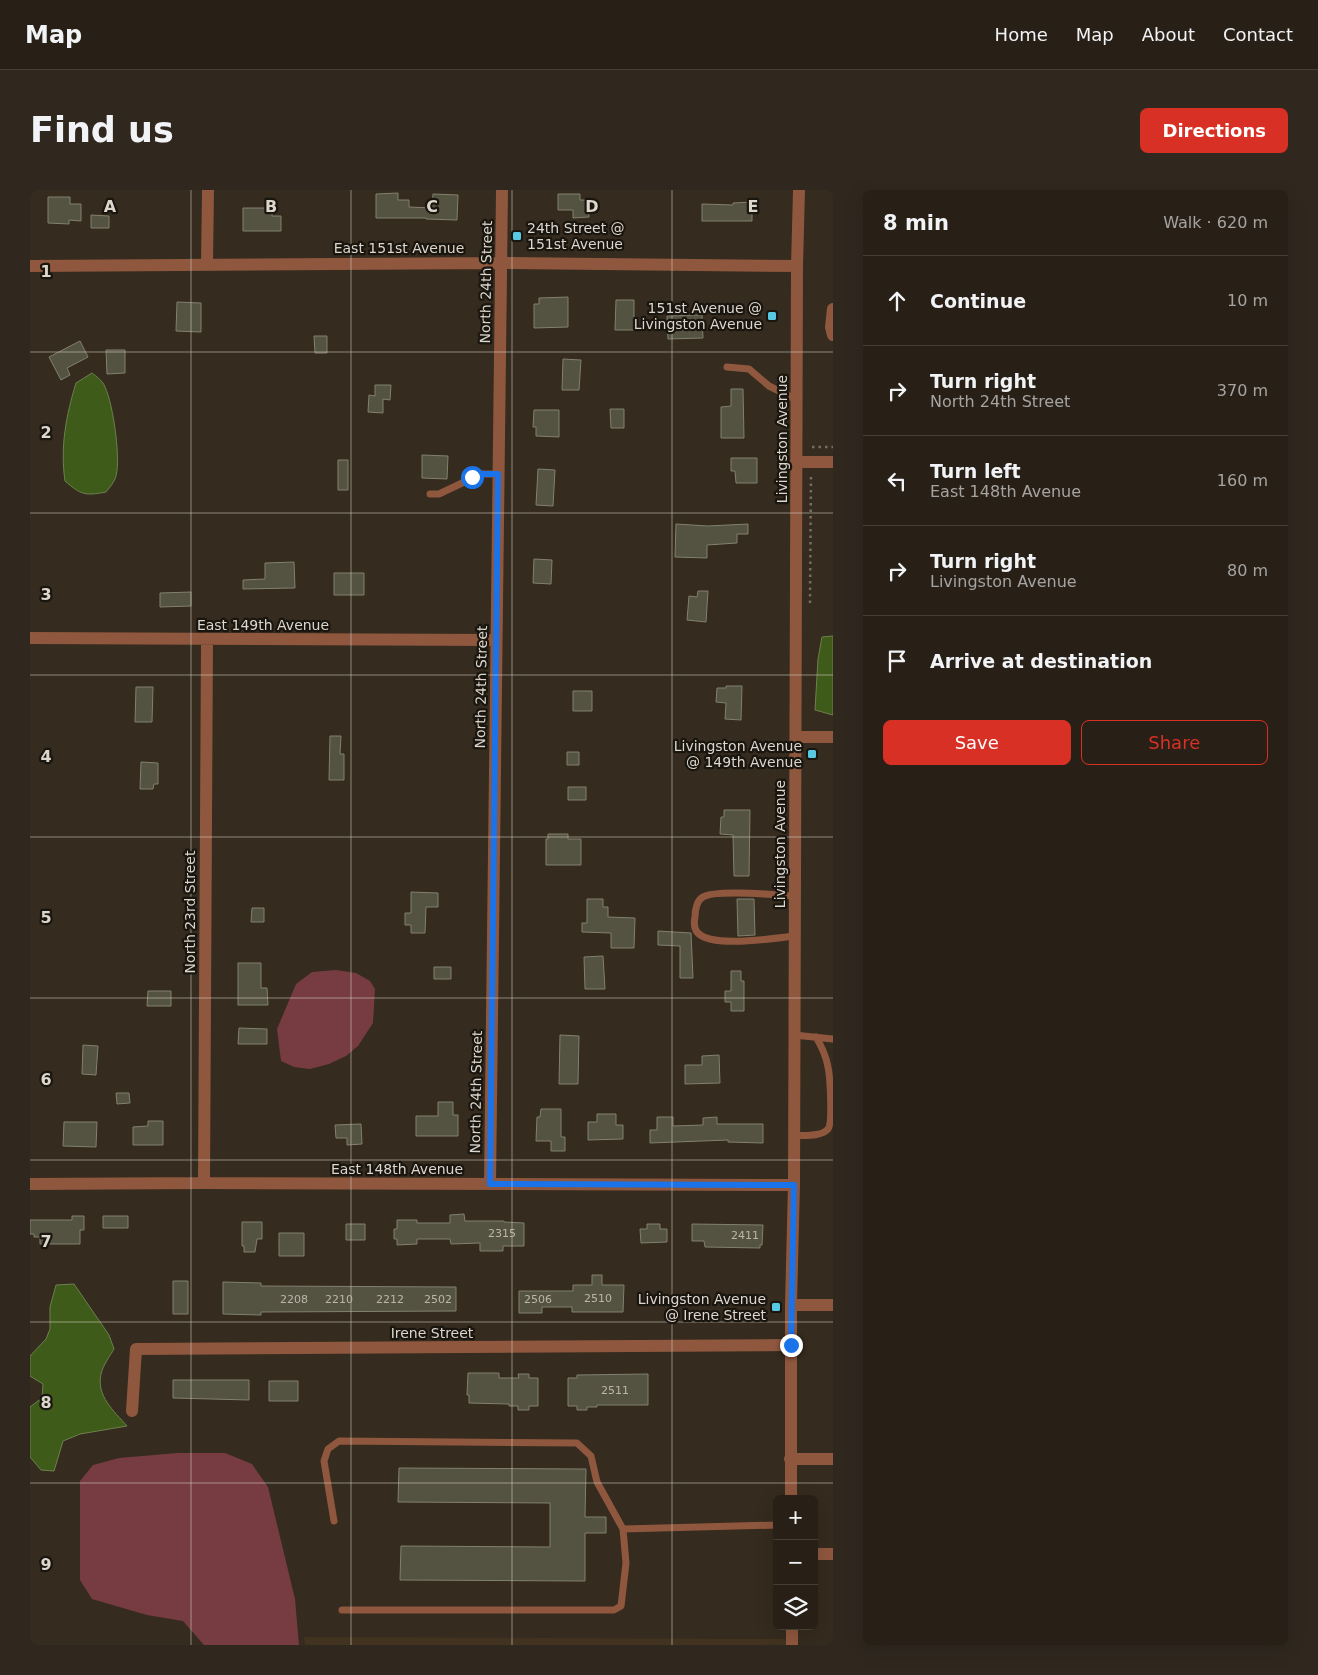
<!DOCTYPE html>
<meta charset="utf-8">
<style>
:root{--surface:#282016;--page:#30281f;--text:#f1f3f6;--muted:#a5a3a1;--line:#443e35;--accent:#d93025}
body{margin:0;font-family:"DejaVu Sans",sans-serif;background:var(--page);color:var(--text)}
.controls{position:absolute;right:15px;bottom:15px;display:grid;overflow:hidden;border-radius:8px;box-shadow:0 5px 20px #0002}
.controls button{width:45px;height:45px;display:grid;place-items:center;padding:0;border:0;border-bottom:1px solid var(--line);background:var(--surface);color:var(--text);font:25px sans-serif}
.stop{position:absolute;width:15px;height:15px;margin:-11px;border:4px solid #1a73e8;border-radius:50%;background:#fff}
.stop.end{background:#1a73e8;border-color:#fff;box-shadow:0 1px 5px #0008}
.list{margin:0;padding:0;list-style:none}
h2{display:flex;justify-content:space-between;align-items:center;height:65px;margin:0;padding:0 20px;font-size:21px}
h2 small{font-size:16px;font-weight:400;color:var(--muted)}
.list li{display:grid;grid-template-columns:32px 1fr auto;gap:15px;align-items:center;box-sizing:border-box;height:90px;padding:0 20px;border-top:1px solid var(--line)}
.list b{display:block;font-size:19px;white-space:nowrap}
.list p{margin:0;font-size:16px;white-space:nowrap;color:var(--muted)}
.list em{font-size:16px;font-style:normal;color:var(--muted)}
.actions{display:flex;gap:10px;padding:15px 20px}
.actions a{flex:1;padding:11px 0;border:1px solid var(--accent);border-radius:8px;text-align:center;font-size:18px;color:var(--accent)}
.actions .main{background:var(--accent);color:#fff}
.icon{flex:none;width:28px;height:28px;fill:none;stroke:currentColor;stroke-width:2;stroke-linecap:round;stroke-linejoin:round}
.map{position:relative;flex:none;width:803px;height:1455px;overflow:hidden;border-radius:8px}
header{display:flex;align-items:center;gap:30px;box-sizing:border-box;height:70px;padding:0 25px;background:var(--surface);border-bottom:1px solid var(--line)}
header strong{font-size:24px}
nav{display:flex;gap:28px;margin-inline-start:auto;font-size:18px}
.intro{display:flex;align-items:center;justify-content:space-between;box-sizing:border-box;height:120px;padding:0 30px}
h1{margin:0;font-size:35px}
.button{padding:12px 22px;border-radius:8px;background:var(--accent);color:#fff;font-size:18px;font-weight:700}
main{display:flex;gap:30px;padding:0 30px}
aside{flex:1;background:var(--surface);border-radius:8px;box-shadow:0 5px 20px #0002}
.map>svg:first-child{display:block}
.built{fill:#41331f}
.green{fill:#773c41}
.water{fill:#3e5b19;stroke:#6e804f}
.building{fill:#545241;stroke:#82806e}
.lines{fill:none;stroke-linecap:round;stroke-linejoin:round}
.path{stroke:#776e63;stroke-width:2.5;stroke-dasharray:2.5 4;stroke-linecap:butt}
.service{stroke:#8f573e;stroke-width:7}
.minor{stroke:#8f573e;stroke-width:12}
.tertiary{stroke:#8f573e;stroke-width:12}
.route{stroke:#1a73e8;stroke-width:6}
.grid{fill:none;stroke:#ddd6cd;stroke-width:1;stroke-opacity:0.55}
.poi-dot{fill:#58c9e3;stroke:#19150f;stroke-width:2}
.labels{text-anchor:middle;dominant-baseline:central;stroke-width:4.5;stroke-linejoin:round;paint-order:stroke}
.number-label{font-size:11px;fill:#bbb5aa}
.poi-label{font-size:14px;fill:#ddd6cd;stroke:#19150f;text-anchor:end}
.street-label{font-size:14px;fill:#ddd6cd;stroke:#19150f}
.grid-label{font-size:16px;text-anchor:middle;font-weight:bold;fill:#ddd6cd;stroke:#19150f;stroke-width:4.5;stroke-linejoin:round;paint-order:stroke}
</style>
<header>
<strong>Map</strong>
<nav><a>Home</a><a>Map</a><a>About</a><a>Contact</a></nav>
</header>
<div class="intro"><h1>Find us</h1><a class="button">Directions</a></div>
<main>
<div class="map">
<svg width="803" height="1455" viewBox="0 0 803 1455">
<rect width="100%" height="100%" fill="#352b1e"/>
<!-- built -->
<path class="built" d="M274,1447L756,1449V1455H275Z"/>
<!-- green -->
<path class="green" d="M306,780L326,783L340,791L345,799L343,833L328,856L316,866L299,874L280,879L264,877L251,871L247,839L266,794L282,782Z
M147,1263H195L222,1274L238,1297L265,1409L269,1455H174L153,1431L117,1425L62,1409L50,1390V1291L63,1275L89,1268Z"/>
<!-- water -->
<path class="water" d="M62,183C67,187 73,191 75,197C83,213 92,274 85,289C83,294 79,298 76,302C55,306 51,305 35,291C30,257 36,226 46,193Z
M803,446V525L785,520L788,469L792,447Z
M44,1094L79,1145L84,1159C80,1166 73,1175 71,1184C66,1206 84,1221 97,1236L50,1244L33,1251L24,1281L11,1280L0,1267V1217L12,1208L13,1194L0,1186V1166L16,1149L20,1139V1117L26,1095Z"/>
<!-- building -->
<path class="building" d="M368,3V10H379V17L402,18L403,4L428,5L427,30L396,29V28H346V4Z
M528,4H550V10H558L559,27L543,28V20H528Z
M18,7H40V14H51V31L39,30V34L18,33Z
M722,12V31H672V14L703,15V13Z
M213,18H242V26H251V41H213Z
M61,25L79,26V38H61Z
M538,107V137L504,138V114H509V108Z
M586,110H604V140H585Z
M147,112L171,113V142L146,141Z
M672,125L673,148L638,149L637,126Z
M284,146H297V163H285Z
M50,151L58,167L37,178L40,185L31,190L19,167Z
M76,160H95V183L77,184Z
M533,169L551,170L549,200H532Z
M345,195H361L360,210L353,209V223L338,222L339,205L345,206Z
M701,199H713L714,248H691V217L701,216Z
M580,219H594V238H581Z
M504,220H529V247L506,246V237H503Z
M392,265L418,266L417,289L392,288Z
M701,268H727V293H706L705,281H701Z
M308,270H318V300H308Z
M508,279L525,280L523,316L506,315Z
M646,334L678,336L718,334V344H707V353L677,355V368L645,367Z
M504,369L522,370L521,394L503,393Z
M264,372L265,398L213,399V390L235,389V373Z
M304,383H334V405H304Z
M668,401H678L676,432L657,430L659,406L667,407Z
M161,402V416L130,417V403Z
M696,496H712L711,530L695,529L696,513L686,512L687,498H696Z
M106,497H123L122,532H105Z
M543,501H562V521H543Z
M300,546H311L310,564H314V590H299Z
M537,562H549V575H537Z
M111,572L128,573V594H124L123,599H110Z
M538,597H556V610H538Z
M694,620H720L719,686H704L703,645L690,644L691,627H694Z
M518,644H538V649H551V675H516V649H518Z
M381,702L408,703V717H396L395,743H381V735H375V723H381Z
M557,709H573V717H578V727L605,728L604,758H581V743L552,742V733H557Z
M707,709H724L725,745L708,746Z
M222,718H234V732H221Z
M628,741L661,743L663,788H650V756L628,755Z
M573,766L575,799H555L554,767Z
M208,773H231V798H237L238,815H208Z
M404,777H421V789H404Z
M701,781H711V791H714V821H701V812H695V801H701Z
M118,801H141V816H117Z
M209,838L237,839V854H208Z
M530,845L549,846L548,894H529Z
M53,855L68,856L66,885L52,884Z
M689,865L690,893L655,894V875H672V866Z
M86,903H99L100,913L87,914Z
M408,912H423V925H428V946H386V926H408Z
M511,919H531V947H535V961H521V951H506L507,927H510Z
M567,924H586V935H593V949L558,950V932H567Z
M627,927H643V936L673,935V928L687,927V934H733V953L698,952V950L620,953V940H627Z
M118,931H133V955H103V937L118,936Z
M34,932H67L66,957L33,956Z
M331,934L332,954L317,955V948H306L305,935Z
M434,1024L435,1031H474V1032L494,1033V1056H473V1061H450V1053L421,1054L420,1049H387V1054L367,1055V1049H364V1039H367V1030H387V1033H420V1025Z
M42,1026H54V1040H50V1054H10V1047H4V1044H0V1030H42Z
M73,1026H98V1038H73Z
M212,1032H232V1049H227L225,1062H214V1056H212Z
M316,1034H335V1050H316Z
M617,1034H630V1039H637V1052L611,1053L610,1039H617Z
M662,1034L733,1035L732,1055H730V1058L675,1057L674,1051H662Z
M249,1043H274V1066H249Z
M562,1085H572V1095H594L593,1122H542V1117H512V1123H489V1101H543V1095H562Z
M143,1091H158V1124H143Z
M193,1092L231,1093V1096L426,1097V1121L231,1122V1125L193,1124Z
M438,1183H469V1188H489L488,1184H499V1188H508V1216H499V1220H488V1216H479V1214L439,1213V1205H437Z
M618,1184V1215H567V1217H557V1220H547V1216H538V1188H547V1185Z
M143,1190H219V1210L143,1208Z
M239,1191H268V1211H239Z
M369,1278L556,1279L555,1327H576V1343H555V1391L370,1390L371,1356L520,1357V1313L368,1312Z"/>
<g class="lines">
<!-- path -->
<path class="path" d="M782,257H803
M780,413L781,284"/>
<!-- service -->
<path class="service" d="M697,177L719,179L739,196L767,210
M400,304H409L451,284H468
M765,746C745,748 680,759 667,742C664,738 664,732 665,727C665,720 667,710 673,707C686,699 747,705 765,706
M764,845L803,849
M764,946C774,945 791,947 798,939C803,933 800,886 798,877C796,866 792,857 786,847
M304,1331L294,1271L298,1259L309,1251L547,1253L561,1266L567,1292L593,1339L747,1335
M312,1420H584L591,1416L596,1373L593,1339"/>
<!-- minor -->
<path class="minor" d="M177,75L178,0
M0,76L471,73L767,76
M803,119L801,137L803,145
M766,272H803
M0,448L466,450
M766,547H803
M174,993L177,450
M0,994L174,993L764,995
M460,994L472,0
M761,1115H803
M102,1221L106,1159L761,1155
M760,1269H803
M784,1364H803"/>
<!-- tertiary -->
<path class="tertiary" d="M761,1309V1115L764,995L767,76L769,0
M762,1436V1455"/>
</g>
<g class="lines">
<!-- route -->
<path class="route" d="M442,287L451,284H468L460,994L764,995L761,1155"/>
</g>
<!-- grid -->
<path class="grid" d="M161,0V1455M321,0V1455M482,0V1455M642,0V1455M0,162H803M0,323H803M0,485H803M0,647H803M0,808H803M0,970H803M0,1132H803M0,1293H803"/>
<!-- markers -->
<g class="poi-dot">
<rect x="482" y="41" width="10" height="10" rx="2.5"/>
<rect x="737" y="121" width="10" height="10" rx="2.5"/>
<rect x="777" y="559" width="10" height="10" rx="2.5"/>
<rect x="741" y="1112" width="10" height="10" rx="2.5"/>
</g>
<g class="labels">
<!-- number labels -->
<g class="number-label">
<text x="472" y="1043">2315</text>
<text x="715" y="1045">2411</text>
<text x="568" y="1108">2510</text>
<text x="264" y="1109">2208</text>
<text x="309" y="1109">2210</text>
<text x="360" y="1109">2212</text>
<text x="408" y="1109">2502</text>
<text x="508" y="1109">2506</text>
<text x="585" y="1200">2511</text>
</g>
<!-- poi labels -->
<g class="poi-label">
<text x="497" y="38" text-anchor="start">24th Street @<tspan x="497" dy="16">151st Avenue</tspan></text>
<text x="732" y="118">151st Avenue @<tspan x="732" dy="16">Livingston Avenue</tspan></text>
<text x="772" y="556">Livingston Avenue<tspan x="772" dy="16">@ 149th Avenue</tspan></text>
<text x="736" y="1109">Livingston Avenue<tspan x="736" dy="16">@ Irene Street</tspan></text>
</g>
<!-- street labels -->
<g class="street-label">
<text x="369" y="58">East 151st Avenue</text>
<text transform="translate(456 92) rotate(-89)">North 24th Street</text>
<text transform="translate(752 249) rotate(-90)">Livingston Avenue</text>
<text x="233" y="435">East 149th Avenue</text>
<text transform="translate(451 497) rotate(-89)">North 24th Street</text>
<text transform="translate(750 654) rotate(-90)">Livingston Avenue</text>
<text transform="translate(160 722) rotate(-90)">North 23rd Street</text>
<text transform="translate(446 902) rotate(-89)">North 24th Street</text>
<text x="367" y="979">East 148th Avenue</text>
<text x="402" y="1143">Irene Street</text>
</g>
</g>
<g class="grid-label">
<text x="80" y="22">A</text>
<text x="241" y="22">B</text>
<text x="402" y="22">C</text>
<text x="562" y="22">D</text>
<text x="723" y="22">E</text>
<text x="16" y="87">1</text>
<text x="16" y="248">2</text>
<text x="16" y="410">3</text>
<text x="16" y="572">4</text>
<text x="16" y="733">5</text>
<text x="16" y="895">6</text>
<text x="16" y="1057">7</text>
<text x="16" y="1218">8</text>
<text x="16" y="1380">9</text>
</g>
</svg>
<div class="controls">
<button>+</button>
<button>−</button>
<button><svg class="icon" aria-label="layers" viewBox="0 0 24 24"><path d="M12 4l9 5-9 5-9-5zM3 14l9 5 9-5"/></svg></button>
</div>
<div class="stop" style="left:442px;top:287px"></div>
<div class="stop end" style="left:761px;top:1155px"></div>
</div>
<aside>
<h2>8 min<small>Walk · 620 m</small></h2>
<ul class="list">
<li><svg class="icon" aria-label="ahead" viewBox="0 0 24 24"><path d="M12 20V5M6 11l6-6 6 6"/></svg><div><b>Continue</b></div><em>10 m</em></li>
<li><svg class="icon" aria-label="right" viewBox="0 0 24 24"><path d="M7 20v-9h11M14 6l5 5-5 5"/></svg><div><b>Turn right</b><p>North 24th Street</p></div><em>370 m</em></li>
<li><svg class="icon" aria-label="left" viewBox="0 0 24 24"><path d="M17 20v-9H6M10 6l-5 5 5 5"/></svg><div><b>Turn left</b><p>East 148th Avenue</p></div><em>160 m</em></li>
<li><svg class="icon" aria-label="right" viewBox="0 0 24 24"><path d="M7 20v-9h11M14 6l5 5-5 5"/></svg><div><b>Turn right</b><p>Livingston Avenue</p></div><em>80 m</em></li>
<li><svg class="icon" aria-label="arrive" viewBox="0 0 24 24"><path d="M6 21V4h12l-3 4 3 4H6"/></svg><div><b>Arrive at destination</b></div></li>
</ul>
<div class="actions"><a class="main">Save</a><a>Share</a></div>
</aside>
</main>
